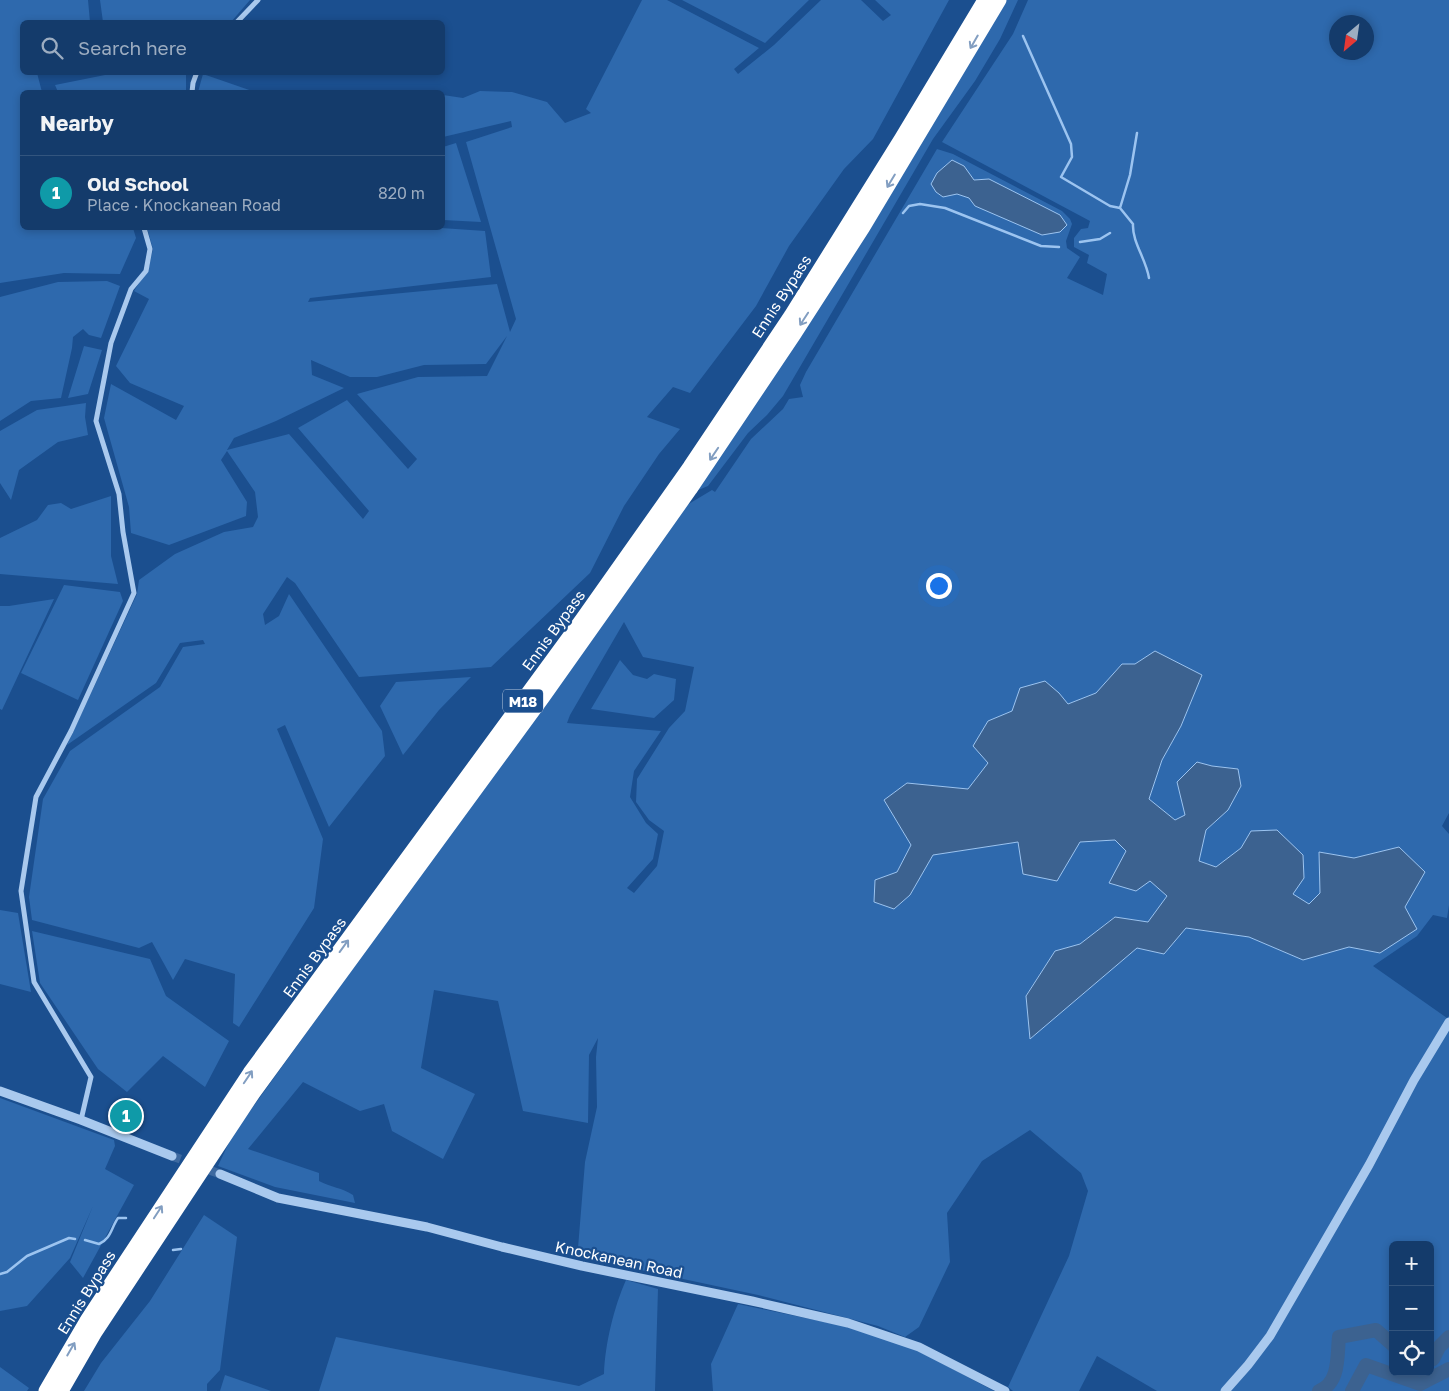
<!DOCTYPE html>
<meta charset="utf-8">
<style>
:root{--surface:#143b6b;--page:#1d4271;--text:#f1f3f6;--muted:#9dadc1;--line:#33557e;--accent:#ffd166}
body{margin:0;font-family:"Golos Text",sans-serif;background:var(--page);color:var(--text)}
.controls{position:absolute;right:15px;bottom:15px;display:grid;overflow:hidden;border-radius:8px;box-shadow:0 2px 8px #0003}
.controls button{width:45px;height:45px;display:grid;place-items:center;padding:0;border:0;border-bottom:1px solid var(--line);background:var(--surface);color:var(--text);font:25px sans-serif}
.compass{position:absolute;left:1329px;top:15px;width:45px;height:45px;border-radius:50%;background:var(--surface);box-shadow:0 2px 8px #0003;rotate:209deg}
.you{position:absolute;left:938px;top:585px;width:18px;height:18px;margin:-12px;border:4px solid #fff;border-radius:50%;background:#1a73e8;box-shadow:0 0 0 8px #1a73e833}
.badge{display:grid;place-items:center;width:32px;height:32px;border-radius:50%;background:var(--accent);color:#fff;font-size:16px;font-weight:700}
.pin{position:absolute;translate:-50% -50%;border:2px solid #fff;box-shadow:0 1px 5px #0006}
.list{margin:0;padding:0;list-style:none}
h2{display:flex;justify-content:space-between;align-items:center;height:65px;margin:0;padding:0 20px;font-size:21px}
h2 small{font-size:16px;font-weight:400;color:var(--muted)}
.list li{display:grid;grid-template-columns:32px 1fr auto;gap:15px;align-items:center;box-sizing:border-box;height:75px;padding:0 20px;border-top:1px solid var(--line)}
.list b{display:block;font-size:19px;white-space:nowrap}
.list p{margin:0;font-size:16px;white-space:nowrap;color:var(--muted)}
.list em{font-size:16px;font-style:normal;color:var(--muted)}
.icon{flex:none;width:28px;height:28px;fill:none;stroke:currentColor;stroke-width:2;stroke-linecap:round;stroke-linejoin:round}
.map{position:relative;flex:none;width:1449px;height:1391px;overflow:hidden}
.search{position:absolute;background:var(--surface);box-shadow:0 2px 8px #0003;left:20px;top:20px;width:425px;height:55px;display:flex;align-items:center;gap:12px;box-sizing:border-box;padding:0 18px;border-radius:8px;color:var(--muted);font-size:19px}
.panel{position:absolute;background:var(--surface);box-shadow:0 2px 8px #0003;left:20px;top:90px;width:425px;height:140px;border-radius:8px}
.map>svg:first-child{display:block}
.green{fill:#2e69ad;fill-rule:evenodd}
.water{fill:#3c6290;stroke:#9cc4f0}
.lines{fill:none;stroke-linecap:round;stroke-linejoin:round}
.stream{stroke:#9cc4f0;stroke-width:2.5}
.river{stroke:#3c6290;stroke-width:14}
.tertiary-tunnel{stroke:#3d69a0;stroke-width:9;stroke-dasharray:9 4.5;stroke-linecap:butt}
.minor{stroke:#a9c9ee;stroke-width:5}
.tertiary{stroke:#a9c9ee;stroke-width:9}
.motorway{stroke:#fff;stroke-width:15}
.oneway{stroke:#829ec1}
.labels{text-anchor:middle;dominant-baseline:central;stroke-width:4.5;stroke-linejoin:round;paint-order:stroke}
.shield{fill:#1b4f8f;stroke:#bbcadd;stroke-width:1}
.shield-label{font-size:14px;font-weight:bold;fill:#fff}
.street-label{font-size:15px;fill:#fff;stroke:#1b4f8f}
</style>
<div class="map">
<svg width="1449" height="1391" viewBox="0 0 1449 1391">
<rect width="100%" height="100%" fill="#1b4f8f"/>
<!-- green -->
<path class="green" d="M0,0H88L90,22H22V72L37,73L42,92H22V228H133L136,238L120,274L64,273L0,283Z
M100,0H250L231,22H103Z
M642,0H667L759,48L734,69L738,74L774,45L821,0H861L883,21L891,15L875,0H949L873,139L844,169L789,246L756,306L690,393L673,387L647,417L680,429L659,454L624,506L590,573L491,667L359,677L295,583L287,577L263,614L265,625L279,616L289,594L382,731L385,756L329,827L285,725L277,729L323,839L314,908L239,1027L233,1023L235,974L185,959L173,980L152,942L139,948L32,920L29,897L43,799L70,751L160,687L183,647L205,644L203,640L180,643L156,683L67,745L137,594L139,580L175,554L224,532L253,527L258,517L255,492L227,451L221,460L247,502L246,516L169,545L131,533L129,507L104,418L111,384L176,420L184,406L130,383L116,366L149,299L134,291L149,267L153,249L147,228H441L485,231L491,277L310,298L308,302L497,284L510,332L516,319L466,142L512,127L511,121L443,137V95L463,98L480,91L512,92L547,102L565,123L591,113L586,109ZM507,336L487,376L418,377L357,394L417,459L408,469L347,400L298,428L369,511L363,519L289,434L227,450L234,438L276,421L344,388L312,375L311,360L350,377H377L424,365L486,364Z
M682,0H809L765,43Z
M1000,0H1018L1000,39L975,81L933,139L783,396L767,415L748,433L708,486L696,491Z
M1028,0H1449V813L1442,826L1449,834V905L1447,918L1433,915L1417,936L1373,966L1447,1018L1449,1016V1391H1157L1097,1356L1079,1391H1013L1008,1387L1069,1256L1088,1191L1081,1173L1030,1130L982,1161L947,1213L950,1262L919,1327L905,1337L878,1326L758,1295L585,1258L578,1248L585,1162L597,1107L596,1057L598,1038L589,1055L588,1123L523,1111L498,1001L434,990L421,1068L475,1094L443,1159L392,1131L384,1104L360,1111L303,1082L248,1149L319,1173V1181C330,1187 343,1188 353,1195L355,1203L275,1187L218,1166L232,1136L687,505L712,490L715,492L751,439L783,409L789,399L803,397L800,385L806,372L937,149L953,154L1062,211L1070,219L1072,224L1066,241L1067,248L1080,257L1067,278L1103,295L1107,274L1087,263L1089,255L1074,247V238L1081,229L1088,228L1090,221L942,142L1013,34ZM1336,22H1366V52H1336ZM624,622L643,657L694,667L685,711L669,728L637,779L636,802L649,820L664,831L657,866L634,893L627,888L653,859L658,834L646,823L630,797L634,771L661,731L567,723L570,715ZM1155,651L1202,675L1181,726L1162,760L1149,799L1175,820L1186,815L1178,782L1197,762L1212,766L1238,769L1241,786L1228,810L1206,830L1198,861L1216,867L1241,848L1251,831L1293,894L1309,904L1321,893L1319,852L1354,858L1399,847L1424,872L1380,953L1349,947L1303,960L1249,937L1186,928L1164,954L1137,948L1031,1038L1026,995L1055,951L1080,944L1114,917L1148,922L1167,896L1150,881L1116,840L1080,842H1018L933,855L910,895L894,909L874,902L875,880L897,872L911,845L884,800L907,783L968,789L988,763V721L1059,693L1068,704L1096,693L1122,664H1135ZM1393,1245H1430V1372H1393Z
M159,72L186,73V92H58L55,85L105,75Z
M203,74L255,92H198Z
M456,143L481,222L443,220V147Z
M107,281L120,286L101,338L89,335L83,329L73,337L72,348L61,398L31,401L0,421V297L58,282Z
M84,346L102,350L88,394L68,398Z
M86,403L85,417L88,435L58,442L19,470L11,500L0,483V431L37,410Z
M111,496V556L118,584L0,574V538L37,520L48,505L61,503L71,509Z
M64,585L120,592L123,601L78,700L21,673Z
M54,599L2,710L0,709V606H9Z
M620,660L633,675L647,679L654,674L676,679L674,700L654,718L591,709Z
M471,677L439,710L403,755L380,706L396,682Z
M0,910L18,913L31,992L0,984Z
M32,931L150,959L166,996L229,1041L205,1087L163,1056L127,1092L98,1069L40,983Z
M0,1098L114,1140L115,1146L105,1169L134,1185L83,1278L70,1262L93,1206L70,1258L27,1306L0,1311Z
M204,1215L237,1237L220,1370L207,1384V1391H84L101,1363L150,1301Z
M626,1280L658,1289L655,1391H319L336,1337L579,1386L604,1374C605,1344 614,1307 626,1280Z
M738,1304L849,1327L917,1350L994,1391H713L711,1364Z
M0,1367L29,1388L27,1391H0Z
M225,1375L271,1391H220Z"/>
<!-- water -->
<path class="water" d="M952,160L964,166L974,180L989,179L1060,215L1067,225L1060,232L1042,235L975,206L969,198L957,194L943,197L936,192L931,184L937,173Z
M1155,651L1202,675L1181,726L1162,760L1149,799L1175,820L1185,815L1177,782L1197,762L1212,766L1238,769L1241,786L1228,810L1206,830L1199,861L1216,867L1241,848L1251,831L1277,830L1303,855L1304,878L1293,894L1309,904L1320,893L1319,852L1354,858L1399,847L1425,872L1405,907L1417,929L1380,953L1349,947L1303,960L1249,937L1186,928L1164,954L1137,948L1030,1039L1026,996L1055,951L1080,944L1115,917L1148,922L1167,896L1150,881L1136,891L1109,883L1126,851L1115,840L1080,842L1057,881L1023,874L1018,842L933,855L910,895L894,909L874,902L875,880L897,872L911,845L884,800L907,783L968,789L988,763L973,746L988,721L1012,711L1020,688L1045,681L1059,693L1068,704L1096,693L1122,664H1135Z"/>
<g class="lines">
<!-- stream -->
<path class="stream" d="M1023,36L1071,144L1072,157L1061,177L1110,206L1120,208L1133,224C1132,242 1146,259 1149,278
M1120,208L1130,175L1137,133
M903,213L909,206L920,204L945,208L1041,246L1059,247
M1080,242L1100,239L1110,233
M85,1240L99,1244C111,1239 111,1228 118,1218H126
M173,1250L181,1249
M0,1274L7,1272L27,1256L69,1238L75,1239"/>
<!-- river -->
<path class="river" d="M1430,1360L1433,1359L1439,1347L1449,1337
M1319,1391C1340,1383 1337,1356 1339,1337L1376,1330L1393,1345
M1352,1391L1366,1365L1420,1384L1449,1369"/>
<!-- tertiary-tunnel -->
<path class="tertiary-tunnel" d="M172,1156L220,1174"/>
<!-- minor -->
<path class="minor" d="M237,22L258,0
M192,92L193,83L197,72
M81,1120L91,1077L34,982L21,891L36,797L71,731L134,593L123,532L119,494L96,421L111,343L131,289L146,271L150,249L144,228"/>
<!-- tertiary -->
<path class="tertiary" d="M0,1091L81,1120L172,1156
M220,1174L278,1198L427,1227L502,1247L582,1266L752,1301L848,1323L919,1347L1005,1391
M1225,1391L1248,1365L1270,1336L1369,1165L1414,1080L1449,1022"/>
<!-- motorway -->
<path class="motorway" d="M46,1391L88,1319L250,1073L582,620L690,467L791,316L902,138L985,0
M61,1391L95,1332L253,1093L542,698L690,489L794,334L863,227L999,0"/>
</g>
<!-- one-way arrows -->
<defs><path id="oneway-shaft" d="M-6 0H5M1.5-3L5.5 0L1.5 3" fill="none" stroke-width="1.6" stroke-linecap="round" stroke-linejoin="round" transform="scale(1.25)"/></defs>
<g class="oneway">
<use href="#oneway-shaft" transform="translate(974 42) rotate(120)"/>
<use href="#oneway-shaft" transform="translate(891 181) rotate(121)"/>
<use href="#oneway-shaft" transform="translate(804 319) rotate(123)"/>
<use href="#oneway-shaft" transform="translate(714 454) rotate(124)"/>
<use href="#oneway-shaft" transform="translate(344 946) rotate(-54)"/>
<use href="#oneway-shaft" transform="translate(248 1077) rotate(-56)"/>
<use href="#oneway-shaft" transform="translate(158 1212) rotate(-57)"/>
<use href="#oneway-shaft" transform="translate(71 1349) rotate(-60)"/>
</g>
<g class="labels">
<!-- shield labels -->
<rect class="shield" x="503" y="689.5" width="40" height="23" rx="4"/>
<g class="shield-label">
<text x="523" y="701">M18</text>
</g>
<!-- street labels -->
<g class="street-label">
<text transform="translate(781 296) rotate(-57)">Ennis Bypass</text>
<text transform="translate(553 630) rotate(-54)">Ennis Bypass</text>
<text transform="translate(314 957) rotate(-54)">Ennis Bypass</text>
<text transform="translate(619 1259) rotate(12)">Knockanean Road</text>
<text transform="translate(86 1292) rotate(-58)">Ennis Bypass</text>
</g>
</g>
</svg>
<div class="controls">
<button>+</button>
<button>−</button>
<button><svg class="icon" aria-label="locate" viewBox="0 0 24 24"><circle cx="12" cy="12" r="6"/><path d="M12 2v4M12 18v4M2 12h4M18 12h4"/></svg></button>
</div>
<svg class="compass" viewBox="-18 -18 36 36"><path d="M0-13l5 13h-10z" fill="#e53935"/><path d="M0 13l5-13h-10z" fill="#9dadc1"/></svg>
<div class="you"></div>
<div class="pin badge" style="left:126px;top:1116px;background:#0f9aa8">1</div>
<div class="search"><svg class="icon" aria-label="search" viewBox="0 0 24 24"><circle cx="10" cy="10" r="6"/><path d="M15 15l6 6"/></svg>Search here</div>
<section class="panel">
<h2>Nearby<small></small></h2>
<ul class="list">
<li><span class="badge" style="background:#0f9aa8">1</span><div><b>Old School</b><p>Place · Knockanean Road</p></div><em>820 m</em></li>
</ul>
</section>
</div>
